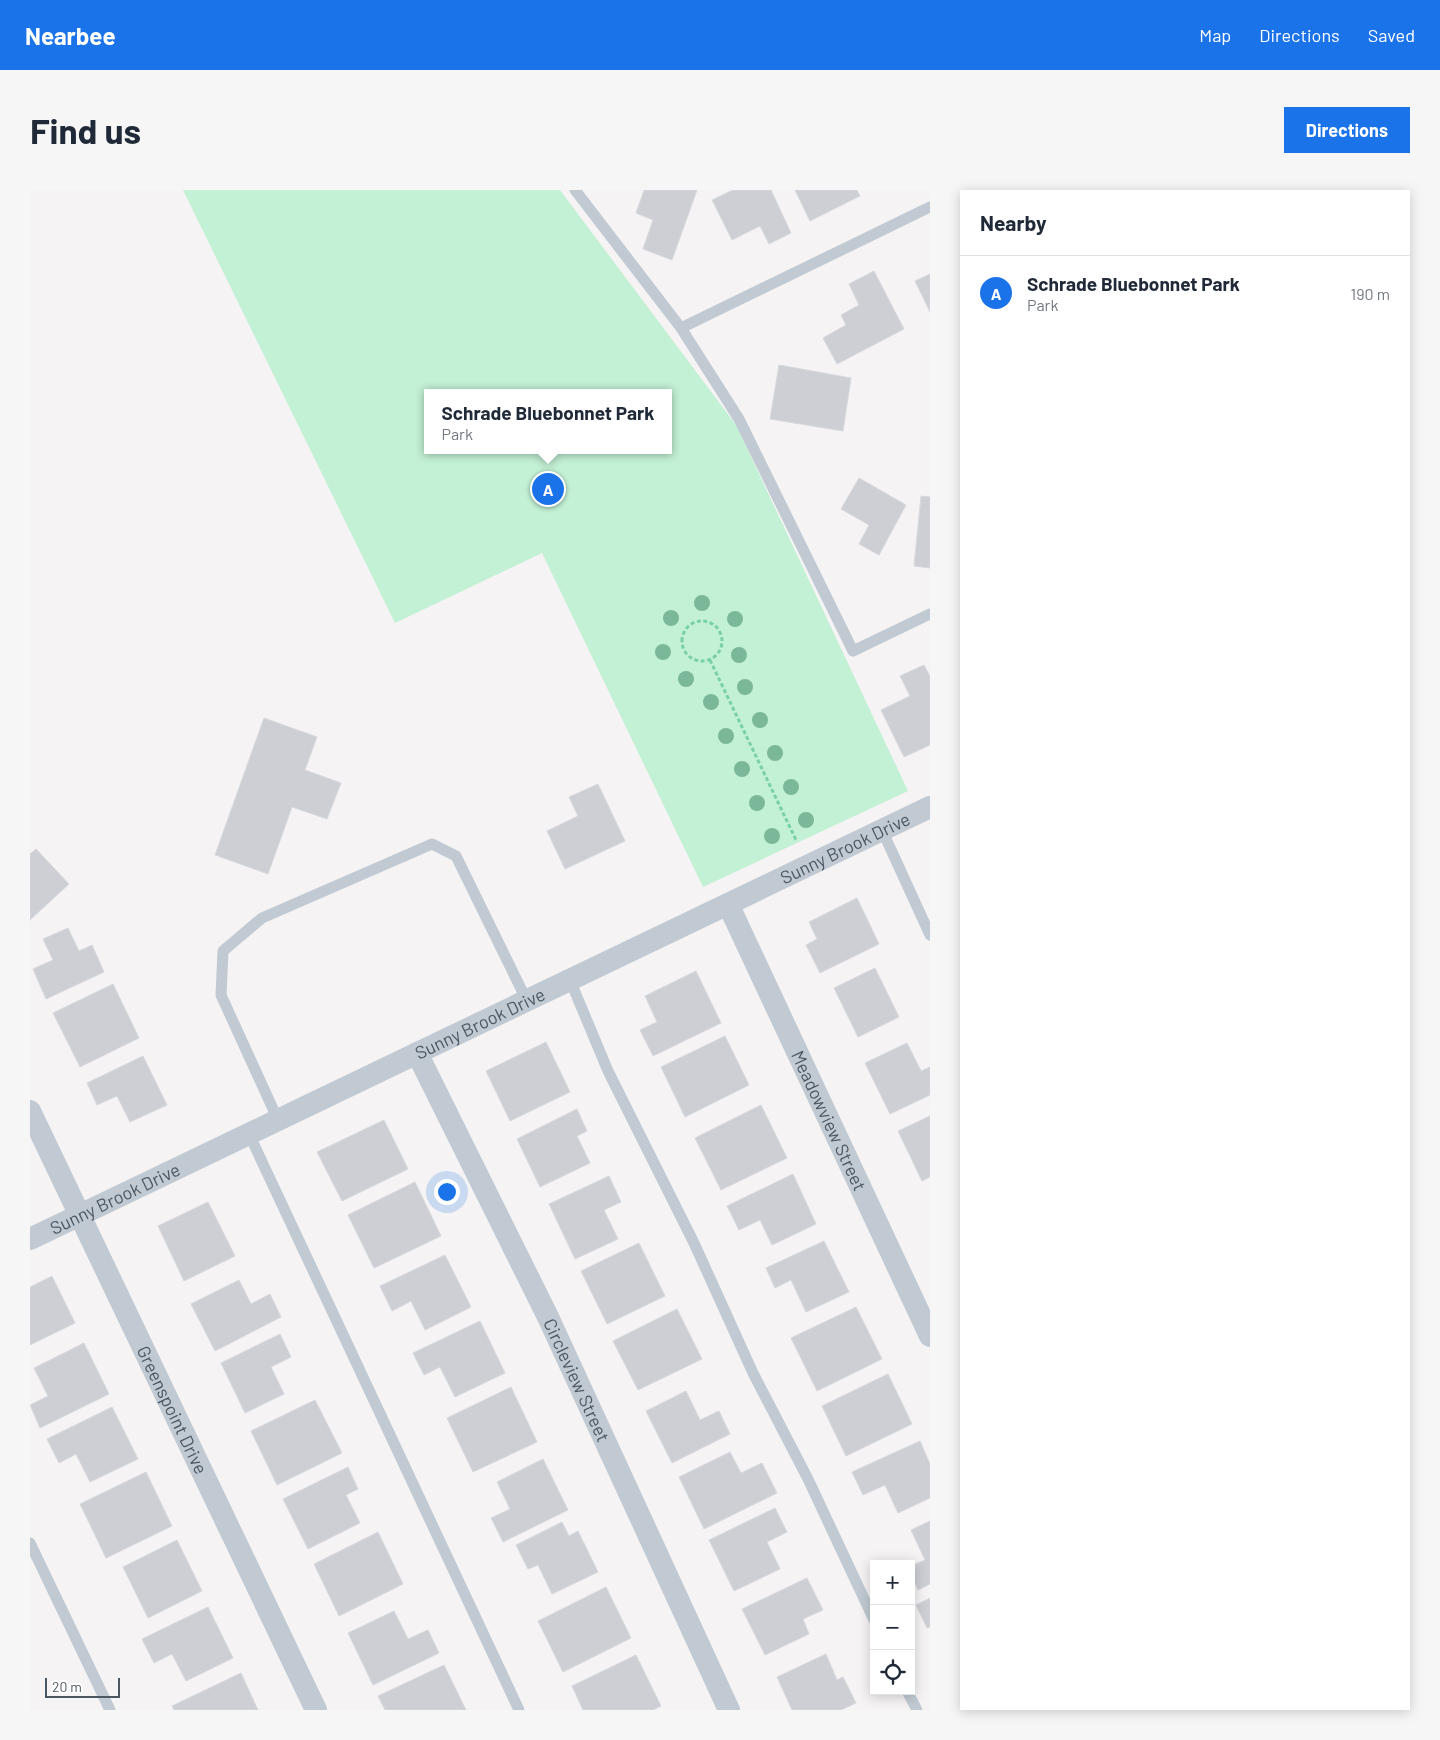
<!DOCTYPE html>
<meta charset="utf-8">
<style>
:root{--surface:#fff;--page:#f6f6f7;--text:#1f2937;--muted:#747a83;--line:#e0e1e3;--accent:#1a73e8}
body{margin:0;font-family:Barlow,sans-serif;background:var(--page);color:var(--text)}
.controls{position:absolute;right:15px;bottom:15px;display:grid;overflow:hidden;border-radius:0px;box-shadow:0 2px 12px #0003}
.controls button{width:45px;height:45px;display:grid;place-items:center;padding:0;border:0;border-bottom:1px solid var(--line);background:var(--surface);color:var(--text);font:25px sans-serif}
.scale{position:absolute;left:15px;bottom:12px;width:75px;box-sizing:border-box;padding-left:5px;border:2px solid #4a5661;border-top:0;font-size:14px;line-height:18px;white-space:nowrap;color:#4a5661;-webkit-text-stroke:4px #fff;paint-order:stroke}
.you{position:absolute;left:416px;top:1001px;width:18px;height:18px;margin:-12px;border:4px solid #fff;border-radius:50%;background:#1a73e8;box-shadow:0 0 0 8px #1a73e833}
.badge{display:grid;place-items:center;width:32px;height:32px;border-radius:50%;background:var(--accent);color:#fff;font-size:16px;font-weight:700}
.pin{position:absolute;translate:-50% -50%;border:2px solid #fff;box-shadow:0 1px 5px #0006}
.popup{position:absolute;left:394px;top:199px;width:248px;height:65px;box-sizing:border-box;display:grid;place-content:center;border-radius:0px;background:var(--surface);filter:drop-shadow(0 1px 4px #0005);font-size:16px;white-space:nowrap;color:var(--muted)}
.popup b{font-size:19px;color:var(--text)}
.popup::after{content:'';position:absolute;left:50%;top:100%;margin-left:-10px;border:10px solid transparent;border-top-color:var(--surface)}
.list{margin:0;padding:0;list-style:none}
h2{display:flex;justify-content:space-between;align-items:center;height:65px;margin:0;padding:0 20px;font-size:21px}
h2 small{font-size:16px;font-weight:400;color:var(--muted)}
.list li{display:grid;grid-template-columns:32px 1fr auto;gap:15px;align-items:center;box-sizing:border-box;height:75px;padding:0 20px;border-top:1px solid var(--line)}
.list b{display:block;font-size:19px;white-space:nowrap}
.list p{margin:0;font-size:16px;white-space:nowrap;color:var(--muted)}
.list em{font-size:16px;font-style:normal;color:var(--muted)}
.icon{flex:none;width:28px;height:28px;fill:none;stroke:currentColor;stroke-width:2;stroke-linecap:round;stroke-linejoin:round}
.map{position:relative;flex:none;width:900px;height:1520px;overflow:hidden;border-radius:0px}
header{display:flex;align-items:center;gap:30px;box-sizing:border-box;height:70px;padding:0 25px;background:var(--accent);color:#fff}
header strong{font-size:24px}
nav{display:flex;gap:28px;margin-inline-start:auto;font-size:18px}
.intro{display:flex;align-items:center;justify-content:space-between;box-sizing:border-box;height:120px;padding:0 30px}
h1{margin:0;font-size:35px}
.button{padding:12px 22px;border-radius:0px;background:var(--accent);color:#fff;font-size:18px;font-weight:700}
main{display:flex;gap:30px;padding:0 30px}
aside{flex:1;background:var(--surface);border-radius:0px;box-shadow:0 2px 12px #0003}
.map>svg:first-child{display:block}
.green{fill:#c3f1d5;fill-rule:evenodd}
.building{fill:#cdcfd5;stroke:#d7d9de}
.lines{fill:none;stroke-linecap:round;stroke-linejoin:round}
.path{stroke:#7ad0a6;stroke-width:3;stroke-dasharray:4 2.5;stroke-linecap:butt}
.service{stroke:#c1cad2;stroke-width:11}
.minor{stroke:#c1cad2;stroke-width:22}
.tree{fill:#7bb799}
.labels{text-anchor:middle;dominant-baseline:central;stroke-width:4;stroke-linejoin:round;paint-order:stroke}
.street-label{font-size:18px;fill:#4a5661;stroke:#fff}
</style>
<header>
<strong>Nearbee</strong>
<nav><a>Map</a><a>Directions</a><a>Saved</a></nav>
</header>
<div class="intro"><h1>Find us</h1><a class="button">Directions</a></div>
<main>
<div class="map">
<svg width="900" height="1520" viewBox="0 0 900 1520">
<rect width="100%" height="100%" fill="#f5f3f3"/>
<!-- green -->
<path class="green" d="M153,0H530L706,235L878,601L673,697L512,363L365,433ZM398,203H638V260H398Z"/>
<!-- building -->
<path class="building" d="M614,0H667L642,70L613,59L623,30L606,23Z
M703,0H741L761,43L739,54L730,36L702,50L682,10Z
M765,0H827L830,6L780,31Z
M844,81L874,139L807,174L793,148L816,135L811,125L829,115L819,94Z
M900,84V122L885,91Z
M749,175L821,188L813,241L740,229Z
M829,288L876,315L849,365L829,354L839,335L811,319Z
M891,306L900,307V378L884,376Z
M894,475L900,486V555L874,567L851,520L880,506L870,486Z
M234,528L287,547L275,580L311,593L297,629L262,617L238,684L185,665Z
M568,594L595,651L535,679L517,641L548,626L539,607Z
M6,659L39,694L0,730V664Z
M827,708L849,754L790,783L776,755L787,749L779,732Z
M38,738L49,761L62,755L74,782L16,809L3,779L23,770L13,749Z
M845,778L869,827L828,847L804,798Z
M666,781L691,833L623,866L610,840L627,832L615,806Z
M83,794L109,848L50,877L23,823Z
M695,846L719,895L655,927L631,877Z
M516,852L540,902L480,931L456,881Z
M877,853L891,881L900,877V905L860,924L835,873Z
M113,866L137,915L100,932L87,906L67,915L57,893Z
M731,915L757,968L691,1000L665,948Z
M547,919L557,941L547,946L560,973L510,997L487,949Z
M900,926V987L892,991L868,941Z
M354,930L378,979L312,1011L287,962Z
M763,984L786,1034L742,1055L730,1030L709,1040L697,1016Z
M579,986L591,1012L574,1020L588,1049L545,1069L519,1014Z
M385,992L411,1046L344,1078L318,1025Z
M178,1012L205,1066L154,1091L128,1036Z
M794,1051L819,1102L776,1122L761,1090L745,1098L736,1078Z
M609,1053L635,1106L577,1134L551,1081Z
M415,1065L441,1117L395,1140L381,1111L362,1121L350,1096Z
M22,1086L45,1133L0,1155V1097Z
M209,1090L221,1114L240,1104L251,1127L185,1161L161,1114Z
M826,1117L852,1169L787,1201L761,1148Z
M647,1119L672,1169L608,1200L583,1151Z
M450,1131L475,1183L425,1207L410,1177L394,1185L383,1163Z
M250,1144L261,1167L241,1177L254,1204L215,1223L191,1173Z
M54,1153L79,1204L10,1238L0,1215L18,1206L4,1178Z
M858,1184L882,1234L816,1266L792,1216Z
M481,1197L507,1252L443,1282L417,1228Z
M656,1201L670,1230L689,1221L700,1244L642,1273L616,1221Z
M285,1210L312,1263L247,1295L221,1241Z
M82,1217L108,1269L60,1292L46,1264L29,1273L17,1249Z
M890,1251L900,1274V1308L868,1323L855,1295L833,1305L822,1282Z
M700,1262L711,1283L732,1273L747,1303L674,1339L649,1287Z
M513,1269L538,1320L473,1352L461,1328L480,1319L467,1292Z
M318,1277L328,1299L316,1305L330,1333L278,1359L253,1309Z
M116,1282L142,1336L76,1368L50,1314Z
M745,1318L757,1342L737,1352L750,1379L704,1401L679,1350Z
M900,1331V1394L888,1400L881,1384V1376L895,1370L881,1340Z
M532,1332L539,1346L548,1341L568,1382L522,1404L508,1375L498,1379L486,1355Z
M348,1342L373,1394L309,1426L284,1374Z
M147,1350L172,1401L118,1428L93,1377Z
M777,1388L793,1420L773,1429L779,1444L735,1465L712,1419Z
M576,1397L601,1448L533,1482L508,1431Z
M900,1408V1437L897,1438L886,1415Z
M178,1417L203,1468L156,1491L142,1464L124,1473L112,1449Z
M364,1421L378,1449L398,1440L409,1463L343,1495L318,1443Z
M796,1464L807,1490L813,1487L826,1513L811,1520H762L747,1487Z
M606,1465L631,1516L623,1520H553L542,1496Z
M414,1475L436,1520H355L348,1506Z
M211,1483L228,1520H144L142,1516Z"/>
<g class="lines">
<!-- path -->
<path class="path" d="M652 451a20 20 0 1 1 40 0a20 20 0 1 1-40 0Z
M680,470L766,650"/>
<!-- service -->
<path class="service" d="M545,0L651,138L900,17
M651,138L709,229L823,461L900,424
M852,640L900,745
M540,790L578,881L664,1053L723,1183L778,1289L844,1430
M248,930L191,805L193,761L232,728L402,654L426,666L497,811
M219,944L489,1520
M0,1353L80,1520
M877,1501L887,1520"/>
<!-- minor -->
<g class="minor">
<path id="s1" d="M698,714L900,1146"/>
<path id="s2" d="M387,863L518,1127L699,1520"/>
<path id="s3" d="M0,921L286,1520"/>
<path id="s4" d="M0,1049L900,617"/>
</g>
</g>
<!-- trees -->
<g class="tree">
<circle cx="672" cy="413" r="8"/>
<circle cx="641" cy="428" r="8"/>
<circle cx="705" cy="429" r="8"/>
<circle cx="633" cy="462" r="8"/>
<circle cx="709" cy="465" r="8"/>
<circle cx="656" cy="489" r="8"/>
<circle cx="715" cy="497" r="8"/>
<circle cx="681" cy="512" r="8"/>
<circle cx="730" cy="530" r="8"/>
<circle cx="696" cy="546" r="8"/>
<circle cx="745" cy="563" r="8"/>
<circle cx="712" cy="579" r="8"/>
<circle cx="761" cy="597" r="8"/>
<circle cx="727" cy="613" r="8"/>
<circle cx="776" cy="630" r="8"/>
<circle cx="742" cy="646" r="8"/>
</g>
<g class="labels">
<!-- street labels -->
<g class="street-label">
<text stroke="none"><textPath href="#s4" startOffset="904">Sunny Brook Drive</textPath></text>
<text stroke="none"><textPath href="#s4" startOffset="499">Sunny Brook Drive</textPath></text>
<text stroke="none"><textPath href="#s1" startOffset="239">Meadowview Street</textPath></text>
<text stroke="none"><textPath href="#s4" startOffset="94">Sunny Brook Drive</textPath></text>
<text stroke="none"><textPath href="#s2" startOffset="364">Circleview Street</textPath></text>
<text stroke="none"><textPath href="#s3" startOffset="331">Greenspoint Drive</textPath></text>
</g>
</g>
</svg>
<div class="controls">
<button>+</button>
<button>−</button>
<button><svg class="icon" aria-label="locate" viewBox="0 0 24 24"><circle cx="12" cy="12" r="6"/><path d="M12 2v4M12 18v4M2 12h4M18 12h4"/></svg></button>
</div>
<div class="scale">20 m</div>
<div class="you"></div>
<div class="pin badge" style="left:518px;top:299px">A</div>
<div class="popup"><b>Schrade Bluebonnet Park</b>Park</div>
</div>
<aside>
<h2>Nearby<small></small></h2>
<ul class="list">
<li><span class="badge">A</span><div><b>Schrade Bluebonnet Park</b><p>Park</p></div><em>190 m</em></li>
</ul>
</aside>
</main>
